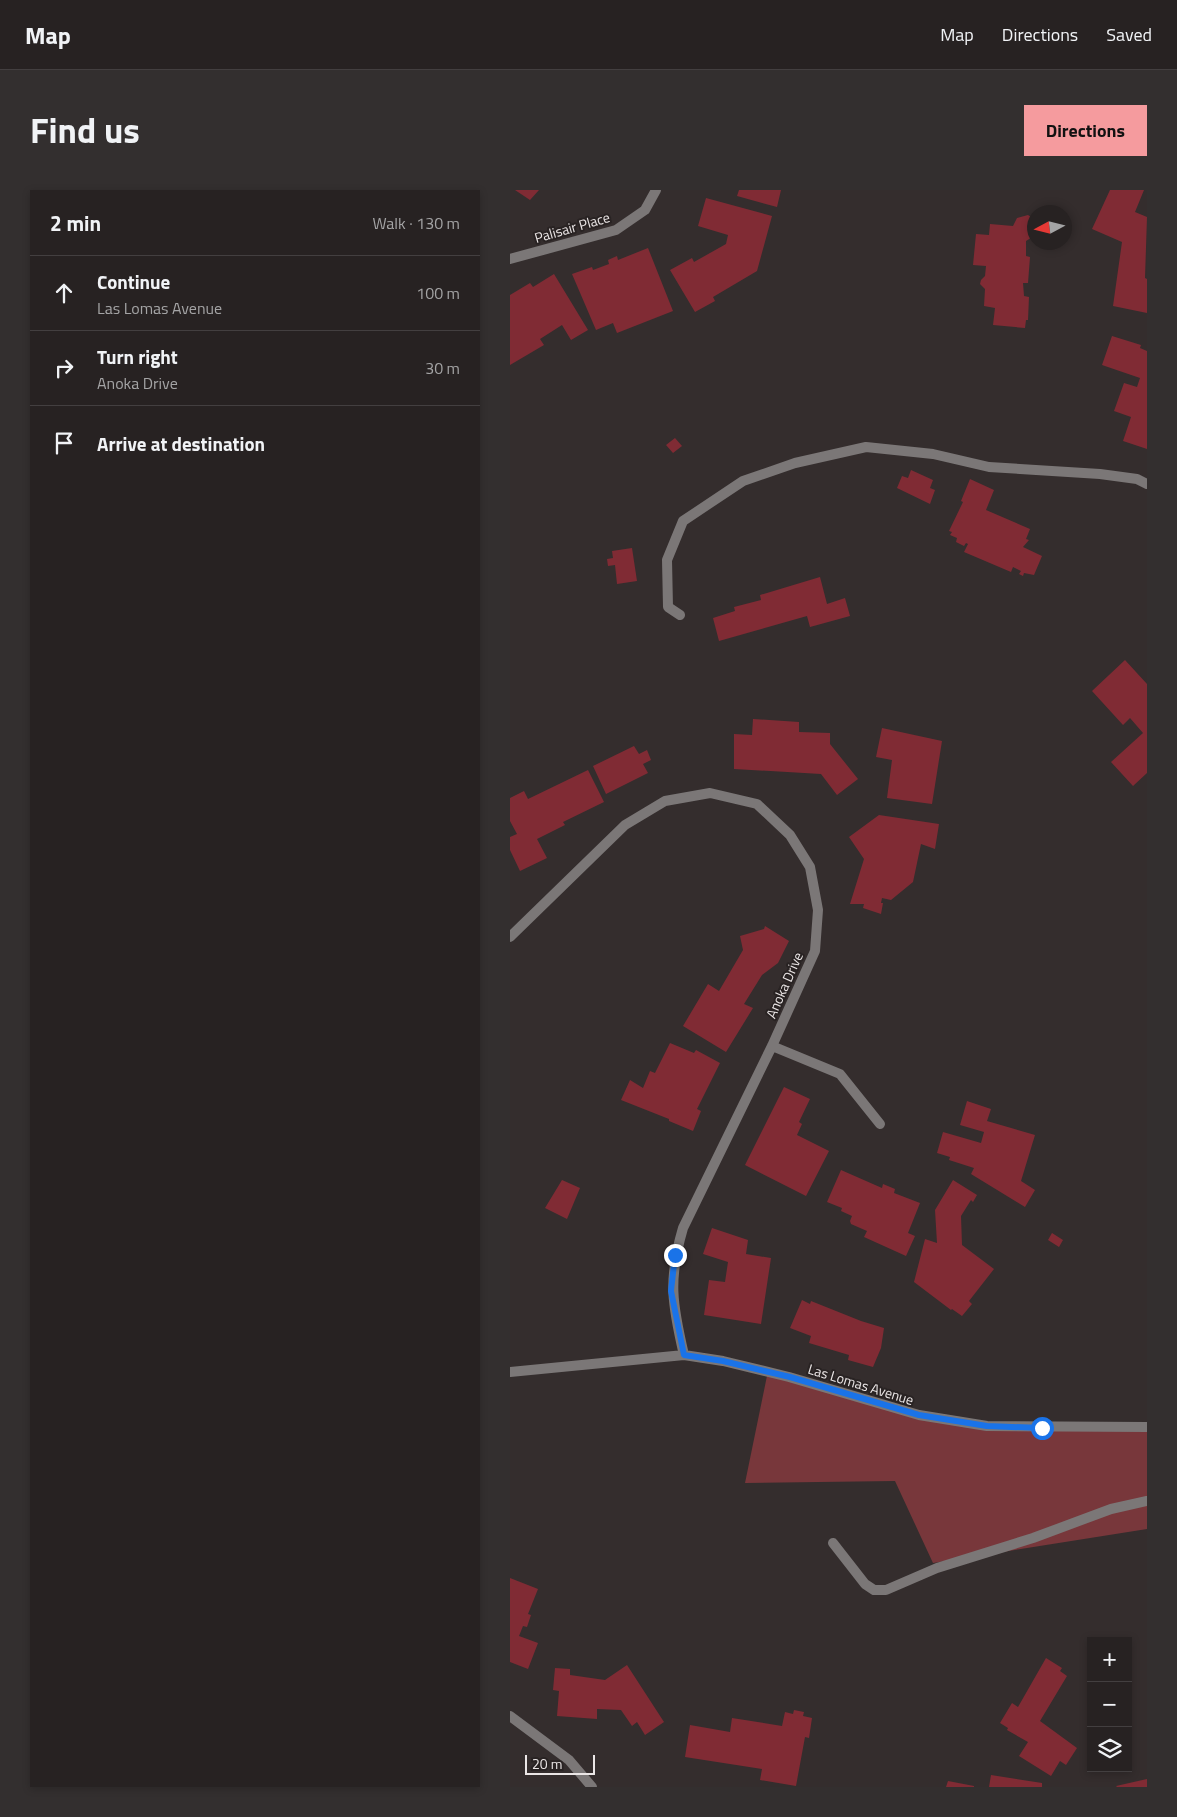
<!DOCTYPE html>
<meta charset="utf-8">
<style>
:root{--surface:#272222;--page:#332f2f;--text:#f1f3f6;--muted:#a4a4a5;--line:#433f40;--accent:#f59b9e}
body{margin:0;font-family:"Titillium Web",sans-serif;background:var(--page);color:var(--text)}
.controls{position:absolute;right:15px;bottom:15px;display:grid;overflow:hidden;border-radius:0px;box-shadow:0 2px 8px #0003}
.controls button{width:45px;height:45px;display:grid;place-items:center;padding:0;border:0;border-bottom:1px solid var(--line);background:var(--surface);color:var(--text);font:25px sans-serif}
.compass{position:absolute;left:517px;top:15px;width:45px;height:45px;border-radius:50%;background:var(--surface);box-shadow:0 2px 8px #0003;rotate:263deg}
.scale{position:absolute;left:15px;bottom:12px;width:70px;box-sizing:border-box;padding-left:5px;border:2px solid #ebe6e6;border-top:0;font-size:14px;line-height:18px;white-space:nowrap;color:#ebe6e6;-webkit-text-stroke:4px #292323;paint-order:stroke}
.stop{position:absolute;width:15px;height:15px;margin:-11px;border:4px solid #1a73e8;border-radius:50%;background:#fff}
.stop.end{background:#1a73e8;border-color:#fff;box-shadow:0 1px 5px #0008}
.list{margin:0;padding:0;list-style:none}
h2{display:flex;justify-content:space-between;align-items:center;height:65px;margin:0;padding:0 20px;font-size:21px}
h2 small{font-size:16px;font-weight:400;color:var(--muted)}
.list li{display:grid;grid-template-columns:32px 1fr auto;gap:15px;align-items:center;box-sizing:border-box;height:75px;padding:0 20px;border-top:1px solid var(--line)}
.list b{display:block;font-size:19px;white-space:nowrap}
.list p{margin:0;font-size:16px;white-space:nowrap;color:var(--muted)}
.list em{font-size:16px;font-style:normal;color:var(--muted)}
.icon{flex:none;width:28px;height:28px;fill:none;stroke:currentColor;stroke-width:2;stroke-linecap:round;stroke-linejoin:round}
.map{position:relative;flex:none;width:637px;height:1597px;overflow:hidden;border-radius:0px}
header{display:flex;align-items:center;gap:30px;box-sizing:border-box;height:70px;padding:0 25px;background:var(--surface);border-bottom:1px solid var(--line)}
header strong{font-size:24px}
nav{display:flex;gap:28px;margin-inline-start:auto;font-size:18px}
.intro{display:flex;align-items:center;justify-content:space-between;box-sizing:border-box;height:120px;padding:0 30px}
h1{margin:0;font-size:35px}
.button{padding:12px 22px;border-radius:0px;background:var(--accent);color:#111;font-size:18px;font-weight:700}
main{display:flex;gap:30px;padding:0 30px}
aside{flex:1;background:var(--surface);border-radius:0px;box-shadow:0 2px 8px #0003}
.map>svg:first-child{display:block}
.green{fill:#78373b}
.building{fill:#802b34}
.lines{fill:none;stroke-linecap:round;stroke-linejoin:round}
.service{stroke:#7b7777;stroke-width:10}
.minor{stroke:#7b7777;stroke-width:10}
.route{stroke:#1a73e8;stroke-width:6}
.labels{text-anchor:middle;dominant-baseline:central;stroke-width:4;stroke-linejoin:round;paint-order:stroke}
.street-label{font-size:14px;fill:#ebe6e6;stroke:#292323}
</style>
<header>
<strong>Map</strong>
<nav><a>Map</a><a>Directions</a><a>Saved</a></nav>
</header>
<div class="intro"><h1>Find us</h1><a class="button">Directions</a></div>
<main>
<aside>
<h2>2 min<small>Walk · 130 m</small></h2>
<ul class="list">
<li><svg class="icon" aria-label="ahead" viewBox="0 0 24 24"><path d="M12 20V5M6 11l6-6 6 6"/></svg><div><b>Continue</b><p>Las Lomas Avenue</p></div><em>100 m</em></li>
<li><svg class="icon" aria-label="right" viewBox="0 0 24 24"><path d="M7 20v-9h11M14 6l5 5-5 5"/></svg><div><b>Turn right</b><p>Anoka Drive</p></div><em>30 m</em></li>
<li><svg class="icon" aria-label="arrive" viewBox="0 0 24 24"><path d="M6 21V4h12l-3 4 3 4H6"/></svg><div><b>Arrive at destination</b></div></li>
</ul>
</aside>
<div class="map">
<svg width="637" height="1597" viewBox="0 0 637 1597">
<rect width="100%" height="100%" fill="#342d2d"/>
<!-- green -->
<path class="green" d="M258,1181L409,1225L477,1236L637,1237V1339L423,1373L385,1291L235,1293Z"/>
<!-- building -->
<path class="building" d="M5,0H29L20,10Z
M229,0H271L267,17L227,6Z
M600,0H634L625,22L637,27L635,88L637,89V123L603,116L612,52L582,39Z
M196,8L262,26L247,81L203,107L205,111L185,122L160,80L182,68L184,72L216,54L218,45L188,36Z
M518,25L524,29V46L516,51V66L520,67L518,93H513L514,106L519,107L518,130H516L515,138L483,135L485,118L474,116L475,99L470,94L471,90L475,86L476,76L463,75L466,44L479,45L480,34L503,36L507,28Z
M138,58L163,121L107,143L103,133L86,140L62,84L82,77L83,80L99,74L98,70L107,66L108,70Z
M44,84L78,140L61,150L52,135L30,149L34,155L0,175V105L20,93L23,97Z
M602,146L631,155L630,158L637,161V259L613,251L621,227L604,221L614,193L627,197L630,188L592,175Z
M165,248L172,256L163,263L156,255Z
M401,280L423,290L420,298L425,300L420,314L387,298L392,286L398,288Z
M460,289L484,300L476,320L520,339L516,349L519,350L513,357L532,366L524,385L514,383L513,386L509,384L511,381L503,377L501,382L454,362L458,354L456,353L454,356L446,352L447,348L440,345L442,342L439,341L453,312L451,311Z
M122,358L127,391L107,394L105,375L98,376L97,369L103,368L102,361Z
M310,387L317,414L335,408L340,426L300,437L297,426L209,451L203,428L225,421L224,417L251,410L250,405Z
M615,470L637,494V583L623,596L601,572L633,543L620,528L613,535L582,501Z
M243,529L289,532V542L320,543V554L348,589L327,605L311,584L224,579V544L242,545Z
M372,538L432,551L422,614L377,608L382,570L366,567Z
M124,556L129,564L137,560L141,570L133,574L138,583L96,604L83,576Z
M78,580L94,612L53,632L55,635L27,649L37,668L10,681L0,660V647L7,644L0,631V608L14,601L18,609Z
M369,625L429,634L425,659L411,654L403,692L381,710L372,708L371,713H373L371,724L353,718L354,714H340L354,669L339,647Z
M255,736L279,751L268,773L252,785L234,814L243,818L216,862L173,836L198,794L209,801L233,760L230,746L254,739Z
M160,853L184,863L186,860L210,873L187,919L191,921L183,941L159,931V929L111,910L120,890L133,898L140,881L145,883Z
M274,897L300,909L289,932L292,934L287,945L319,961L296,1006L235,975Z
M457,911L481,919L477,931L525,945L511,991L525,1000L515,1017L461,984L464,978L439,970L440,967L427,963L433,942L471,953L474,942L450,935Z
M331,980L372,998L373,994L385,999L384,1003L410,1013L398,1043L405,1046L396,1066L354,1047L357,1041L341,1034L340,1031L342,1026L331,1021L332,1018L317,1012Z
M52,990L70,998L57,1029L35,1018Z
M443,990L467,1005L463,1012L461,1010L451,1026L452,1055L484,1079L459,1111L462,1114L452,1126L442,1119L441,1120L404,1092L415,1049L427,1053L425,1020Z
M202,1038L238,1050L236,1064L261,1068L251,1134L194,1125L199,1090L215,1092L218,1072L193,1064Z
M542,1043L553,1050L549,1057L538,1050Z
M292,1110L300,1114L301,1111L351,1131L374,1138L371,1158L363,1177L338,1170L339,1165L299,1153L301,1146L280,1138Z
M0,1388L28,1399L18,1424L21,1425L17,1437L13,1436L9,1446L28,1453L18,1479L0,1472Z
M536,1468L552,1478L550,1481L557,1486L530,1531L567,1558L556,1575L550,1571L541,1586L509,1566L518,1552L497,1540L498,1538L490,1533L502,1513L508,1517Z
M117,1475L154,1532L135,1545L127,1532L122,1536L111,1520L87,1519V1529L47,1526L49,1501L43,1500L45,1478L60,1479V1485L95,1490Z
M284,1520L294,1522L293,1526L302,1528L299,1548L295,1547L286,1596L250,1590L252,1579L175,1567L180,1535L220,1542L222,1528L272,1536L275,1522L283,1524Z
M481,1585L532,1593V1597H479Z
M637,1589V1597H607L606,1596Z
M438,1591L464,1596V1597H436Z"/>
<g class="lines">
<!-- service -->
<path class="service" d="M170,425L158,417L157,370L173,331L233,291L285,273L356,257L423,264L479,277L590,284L627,289L637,294
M323,1353L355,1394L364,1400H376L427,1378L523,1348L601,1319L637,1311"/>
<!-- minor -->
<path class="minor" d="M0,69L106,40L135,20L146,0
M0,747L115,635L155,611L200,603L247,614L280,645L300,677L308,720L305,761L262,856L173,1038C158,1089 162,1114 174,1165
M262,856L330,884L370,934
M0,1182L174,1165L213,1171L279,1187L409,1225L477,1236L637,1237
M0,1526L59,1570L82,1597"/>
</g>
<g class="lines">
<!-- route -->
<path class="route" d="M165,1065L161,1101L174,1165L213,1171L280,1187L409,1225L477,1236L532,1238"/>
</g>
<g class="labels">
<!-- street labels -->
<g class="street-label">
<text transform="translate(62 37) rotate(-16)">Palisair Place</text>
<text transform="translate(274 795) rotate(-66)">Anoka Drive</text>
<text transform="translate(351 1194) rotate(17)">Las Lomas Avenue</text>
</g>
</g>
</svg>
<div class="controls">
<button>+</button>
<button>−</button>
<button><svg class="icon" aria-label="layers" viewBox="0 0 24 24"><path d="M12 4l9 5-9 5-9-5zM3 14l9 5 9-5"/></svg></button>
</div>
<svg class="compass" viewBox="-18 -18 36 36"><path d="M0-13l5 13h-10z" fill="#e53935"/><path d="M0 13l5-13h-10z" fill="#a4a4a5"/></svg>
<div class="scale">20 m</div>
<div class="stop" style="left:532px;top:1238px"></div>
<div class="stop end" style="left:165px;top:1065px"></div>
</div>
</main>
